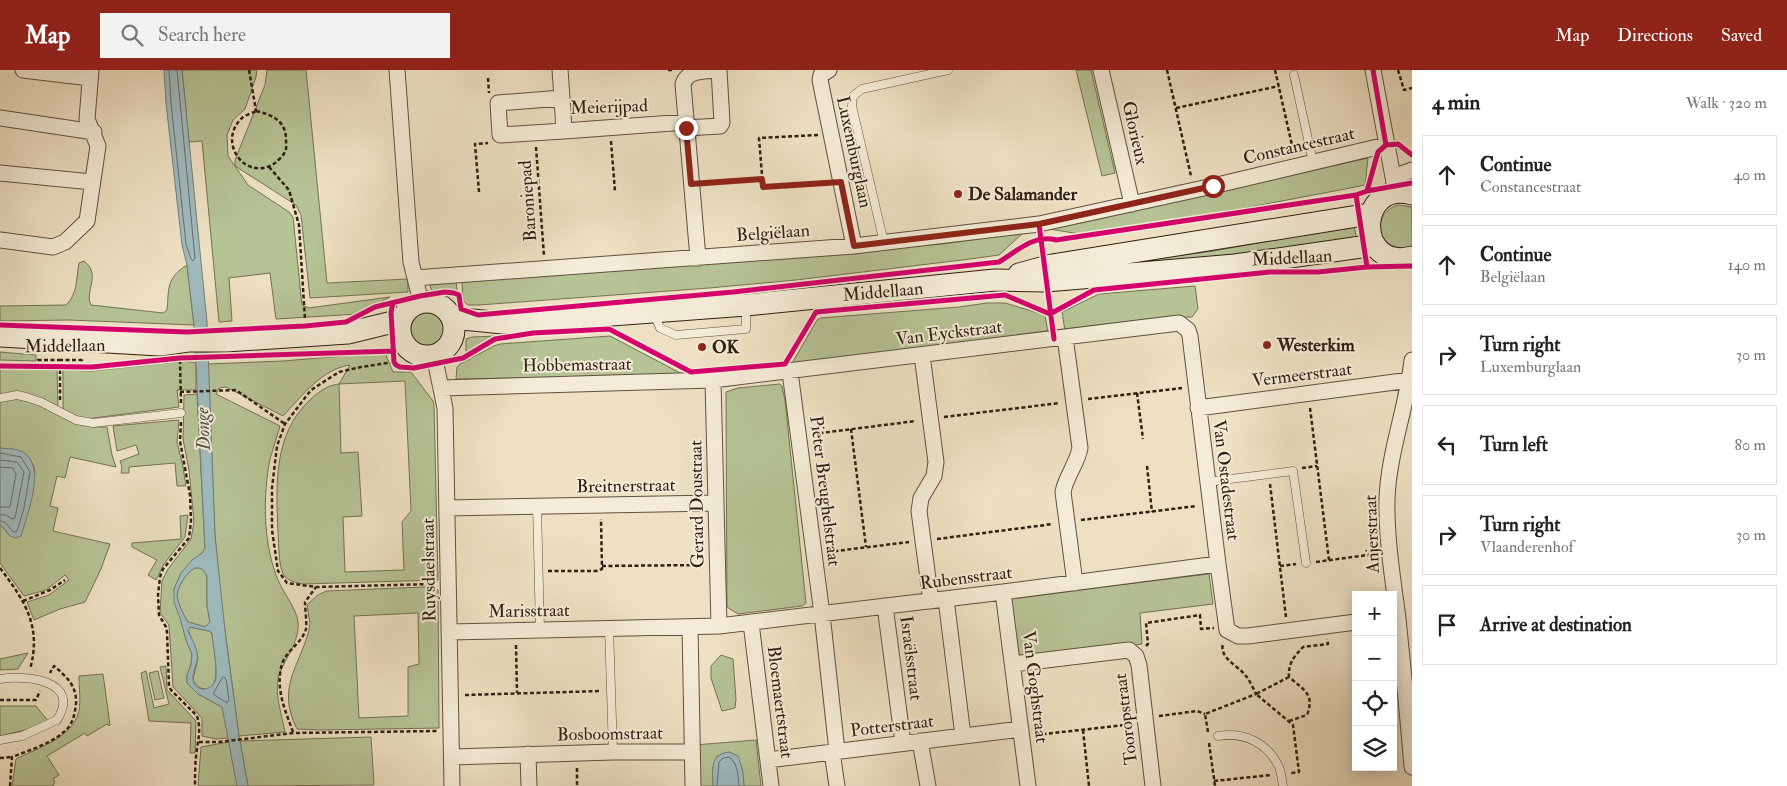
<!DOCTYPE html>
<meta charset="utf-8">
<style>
:root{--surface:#fff;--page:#f2f2f2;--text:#222;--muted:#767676;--line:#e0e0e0;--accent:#8f2418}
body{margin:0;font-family:"IM FELL Double Pica",serif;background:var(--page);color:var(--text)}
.controls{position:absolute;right:15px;bottom:15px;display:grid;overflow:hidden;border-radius:0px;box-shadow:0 2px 12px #0003}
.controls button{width:45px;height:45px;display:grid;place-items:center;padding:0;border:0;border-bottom:1px solid var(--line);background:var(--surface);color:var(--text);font:25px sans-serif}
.stop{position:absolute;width:15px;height:15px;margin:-11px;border:4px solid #8f2418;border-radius:50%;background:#fff}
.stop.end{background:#8f2418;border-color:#fff;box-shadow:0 1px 5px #0008}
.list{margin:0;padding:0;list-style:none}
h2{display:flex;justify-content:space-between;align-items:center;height:65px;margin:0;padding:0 20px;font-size:21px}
h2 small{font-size:16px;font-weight:400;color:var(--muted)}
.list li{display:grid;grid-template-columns:32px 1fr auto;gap:15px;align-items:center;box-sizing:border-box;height:80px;margin:0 10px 10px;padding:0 10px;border:1px solid var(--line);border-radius:0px}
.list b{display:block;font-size:19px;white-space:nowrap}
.list p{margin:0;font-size:16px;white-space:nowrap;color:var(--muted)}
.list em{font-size:16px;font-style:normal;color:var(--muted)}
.icon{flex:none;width:28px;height:28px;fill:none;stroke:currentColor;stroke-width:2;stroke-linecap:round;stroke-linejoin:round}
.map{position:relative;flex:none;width:1412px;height:716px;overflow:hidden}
header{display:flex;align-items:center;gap:30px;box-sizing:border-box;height:70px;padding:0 25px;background:var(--accent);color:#fff}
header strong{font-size:24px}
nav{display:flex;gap:28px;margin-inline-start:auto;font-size:18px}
.search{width:350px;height:45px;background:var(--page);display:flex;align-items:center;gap:12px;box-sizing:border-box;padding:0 18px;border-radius:0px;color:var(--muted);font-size:19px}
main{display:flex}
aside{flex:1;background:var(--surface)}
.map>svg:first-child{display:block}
.green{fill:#b6c395;stroke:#737153;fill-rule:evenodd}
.water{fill:#9fbbbf;stroke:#737d79;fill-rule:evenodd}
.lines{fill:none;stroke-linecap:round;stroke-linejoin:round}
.shore{stroke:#686d68;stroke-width:1}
.lane-casing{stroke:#60503e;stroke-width:9}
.street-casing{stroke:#60503e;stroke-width:17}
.secondary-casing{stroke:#301f11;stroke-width:23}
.path{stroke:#301f11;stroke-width:2.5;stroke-dasharray:4 2.5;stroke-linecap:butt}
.lane{stroke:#f4ecd8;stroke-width:8}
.street{stroke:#f4ecd8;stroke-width:15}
.secondary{stroke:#f4ecd8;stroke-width:21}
.cycleway-casing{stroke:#f4ecd8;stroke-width:8}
.cycleway{stroke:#d6006c;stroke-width:5}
.route{stroke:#8f2418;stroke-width:6}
.poi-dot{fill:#8f2418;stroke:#f4ecd8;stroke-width:2}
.labels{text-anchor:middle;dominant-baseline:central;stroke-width:4;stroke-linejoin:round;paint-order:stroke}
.street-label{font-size:18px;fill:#301f11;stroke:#f4ecd8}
.poi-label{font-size:18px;font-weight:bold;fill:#301f11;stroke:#f4ecd8;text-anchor:start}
.water-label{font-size:19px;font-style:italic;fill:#514e45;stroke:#f4ecd8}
</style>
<header>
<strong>Map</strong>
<div class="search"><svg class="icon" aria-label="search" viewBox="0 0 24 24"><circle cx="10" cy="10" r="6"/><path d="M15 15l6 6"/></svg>Search here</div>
<nav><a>Map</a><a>Directions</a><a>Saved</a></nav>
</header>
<main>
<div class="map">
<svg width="1412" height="716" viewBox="0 0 1412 716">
<rect width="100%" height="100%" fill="#eee1c3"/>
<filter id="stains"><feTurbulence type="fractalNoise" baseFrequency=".004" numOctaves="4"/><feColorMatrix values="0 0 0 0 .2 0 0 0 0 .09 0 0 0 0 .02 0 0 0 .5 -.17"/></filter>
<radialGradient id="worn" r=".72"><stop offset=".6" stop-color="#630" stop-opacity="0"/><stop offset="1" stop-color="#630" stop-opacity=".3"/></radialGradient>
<!-- green -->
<path class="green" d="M182,0H257L256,7L245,39L233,50L227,65L228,86L248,115L289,142L293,147L302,235L309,238L390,227L358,244L276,249L270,203L229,208L232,251L219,252L202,71L189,72Z
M267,0H306L327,213L408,209V222L310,228L301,145L296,135L235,96V90L265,15Z
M1076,0H1091L1115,103L1102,106Z
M1368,88L1365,115L1345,119L1187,149L1092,163L1080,164L1049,159L1090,151Z
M1398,135L1412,137V176C1381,187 1366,146 1398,135Z
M1354,156L1358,175L1027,206L1213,181Z
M1023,163L999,185L970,189L796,210L709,218L479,235H468L463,231L462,211L942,174Z
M84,191C102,205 84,221 91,235L163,243L167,240C169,219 166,208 187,195L194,255L69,250L0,251V236L66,235C78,224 76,208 79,193Z
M456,211L457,220L432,222L430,215Z
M1195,216L1198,239L1192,247H1175L1065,261L1062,242L1099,224Z
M987,233H1005L1045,245L1048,263L791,295L817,250L821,248L959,237Z
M409 259a18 18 0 1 1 36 0a18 18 0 1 1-36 0Z
M497,266L490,268L466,283V269L472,267Z
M610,266L684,305L456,309L457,297L460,294L494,276L500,274Z
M0,282L36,285V291L0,290Z
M379,283H385L393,302H411L433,331L434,335L438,510L303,514C297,513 289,511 285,507C278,499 279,473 278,462C276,416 273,364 310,330C318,322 328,315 339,314L350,295C322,299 302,326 283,346L226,317L219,318L216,324L280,356C277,367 273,378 270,389C263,426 263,469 276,505C281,520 297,539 298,552C300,573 283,590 278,609C275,625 282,646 285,662L239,666L221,531L215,466L208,294L283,291ZM405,311L411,441L402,452L404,500L345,502L343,447L362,446L358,382L341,383L339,314Z
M185,291L196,293V320H177L179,337L86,349L80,348L63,341V300L92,301Z
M0,299L57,300L58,337L46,331L0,326Z
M780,314L782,316L785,330L806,533L802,536L738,544L727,537L726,322L738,318Z
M197,324L205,478L202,483L198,486L181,503L174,519L186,570L192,584L191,595L187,605V613L198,624L222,637L224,640L228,668L216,669L202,666V648L173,617L169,555L160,543L162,511L168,499L191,469L194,452L189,400L183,369L184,325Z
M8,329C35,328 55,345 79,354C88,357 98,357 107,357L112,385L116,397L70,387L65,408L57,406L50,436L58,438L53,461L110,474L101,499L85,532L60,539L34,550L27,532L49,525L69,510L65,505L46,520L24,526L0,493V454L10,466L29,439L35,402C33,383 15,380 0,378V332Z
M179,350L177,372L183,397L186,416H177L175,393L129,397V403H121L122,397L120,391L139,384L136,375L117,381L113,356Z
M188,445L185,467L164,494L156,510L148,505L157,490L132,477V473L181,469L180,446Z
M195,498C202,497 205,501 207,507V536L210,552L205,557L188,552C184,546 177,532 177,525C178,515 187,502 195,498Z
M1209,504L1213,534L1140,543L1142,574L1019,589L1010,528Z
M423,517H435L438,520L439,658L321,660L297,659C276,617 299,598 309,560L310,553L307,535L318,525L326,521ZM418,543L419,594L408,597V646L359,648L354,546Z
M190,557L209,561L212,564C213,574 224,623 204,619C198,618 195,614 193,609L198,588L196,580L188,560Z
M28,583L18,599L0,600V589Z
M721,585L733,589L736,629L735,638L722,641L711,608V596Z
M166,596L167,620L196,651L195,683H190L191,653L149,651L141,603L146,601L154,638L169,634L160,597Z
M158,601L164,628L155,630L149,603Z
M103,604L110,655L109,656L107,654L87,666L85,663L47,686L59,705L53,709L55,711L53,716H12L16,689C37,678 73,668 79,641C81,629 79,618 79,606Z
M0,636H36L48,651L25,660L0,666Z
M371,667L374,715L248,716L240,671Z
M756,670L761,716H744C743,705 742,686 729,682L717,686L713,697V716H696L695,675Z
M229,672L237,716H198L201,677Z"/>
<!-- water -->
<path class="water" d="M164,0H182L207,252L215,466L226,570L239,666L248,716H237L222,637L198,624L187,613V605L191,595L192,584L186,570L180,548L174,532V519L181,503L192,490L202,483L205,478L194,255L187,195L182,175L166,33ZM195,498C202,497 205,501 207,507V536L210,552L205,557L188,552C184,546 177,532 177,525C178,515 187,502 195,498ZM190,557L209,561L212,563C213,577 217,593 216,607C215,621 196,624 193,610C192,604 196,596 197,590C199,580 192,570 188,561Z
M0,378C7,379 16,378 23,382C47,396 27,445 21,466L15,468L10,466L0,454Z
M729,682L738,686L743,702L744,716H713C713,699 709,685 729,682Z"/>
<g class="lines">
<!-- shore -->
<path class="shore" d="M169,0L171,33L186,174L191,189L193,191L195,188L177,0
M0,383L21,387L30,402L24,438L17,461L13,462L5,452L0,451
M0,390L17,392L24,402L15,448L12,449L6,445H0
M0,397L13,398L16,404L10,437H0
M224,607L226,609L229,630L227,633L213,624L222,608Z
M717,716L719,692L723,688L729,687C738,693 738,706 739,716"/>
<defs>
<path id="lane" d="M1294,5L1313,92
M884,173L852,36L853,26L862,19L948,0
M654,244L660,258L676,265L746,259V236
M0,328L17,325L26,327L41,332L76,350L93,353L181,343
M1207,412L1293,401L1306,493
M537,436L540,560
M609,558L613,682
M0,609C26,605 82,610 57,650L22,666L0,670
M1218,666C1244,662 1267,672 1279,697C1281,702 1282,710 1283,716"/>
<path id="street" d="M23,0L90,8
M397,0L411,192L415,208L854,176L1039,154L1213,116L1386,75
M560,0L562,28L498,33L500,65L564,61
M829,0L821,5L820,10L854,176
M1101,0L1132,134
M1373,0L1396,123
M562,28L564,61L686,52
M0,48L94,62
M686,58L720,56L722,53L719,0
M0,103L92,112
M1393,107L1412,100
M0,170L53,177L65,172L87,151L98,76L87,49L91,0
M698,188L683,14C688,0 701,2 714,0
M415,208L421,232
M1065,267L1080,378C1077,394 1066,406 1063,422L1075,513
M434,285L445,338L452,716
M922,285L936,392L934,406L921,428L919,441L931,531
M1412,290C1407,337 1389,381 1387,428C1386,469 1393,509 1398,549C1403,598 1408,647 1412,697
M790,302L822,544L837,681
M713,310L719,556
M441,318L713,310L1179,253L1188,260L1190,266L1218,494L1227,560L1238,566H1248L1356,552
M1198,338L1410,310
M447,438L715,433
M1003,522L1028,716
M946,529L963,666
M885,536L903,673
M751,553L771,716
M690,557L693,716
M449,562L719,556L1003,522L1218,494
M1013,594L1129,580L1136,586L1139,595L1153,716
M920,671L928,716
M832,682L837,716
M528,684L529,716
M452,687L613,682H692
M768,690L1021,659"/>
<path id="secondary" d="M1412,124C1356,109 1355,202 1412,187
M1019,204L1052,195L1370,144
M400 259a27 27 0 1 1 54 0a27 27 0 1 1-54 0Z
M452,248L503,253L746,235L995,210L1046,211L1235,195L1375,175
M0,266L160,275L188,271H226L348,263L401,250"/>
</defs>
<!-- lane casing -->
<use href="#lane" class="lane-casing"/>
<!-- street casing -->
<use href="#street" class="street-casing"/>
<!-- secondary casing -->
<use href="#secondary" class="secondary-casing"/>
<!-- path -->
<path class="path" d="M249,0L256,41
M668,0H673
M1167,0L1191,106
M1275,0L1294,84
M1398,0L1404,20L1412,18
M488,8L489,23
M1176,38L1279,16
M256,41C273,45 286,51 286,70C286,73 287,79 285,81C284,86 278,90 275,93C246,113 216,72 242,48C245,45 252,43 256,41Z
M818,65L759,68L763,117L827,113
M611,71L615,121
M536,77L544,186
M269,97L289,120L299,155L305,249
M704,113L762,109
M479,122L475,74L488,73
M180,290L181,334
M394,292L361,297L339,302L311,320L285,354L277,376L272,418V460L278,501L287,513L316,517L434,514
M38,297V290H60
M180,322L236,320L285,354
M1137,323L1143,369
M1088,329L1182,318
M60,330V290H82V288
M1310,338L1329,490
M944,347L1060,333
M181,352L180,371L190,425L191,451L189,468L163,499L160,507L158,525L159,545L166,557L167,562L169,616L171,620L197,646C202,661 197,673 196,687C195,696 195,706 195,716
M851,359L866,477
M813,364L916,351
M1147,396L1152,442
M1302,398L1317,396
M1270,414L1286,547
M1081,450L1197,436
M937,469L1053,454
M828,482L909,472
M1316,492L1375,484
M602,496L703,495
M1280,496L1296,494
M0,498C25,531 42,557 30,599
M548,501H596L602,499L601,449
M23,531L50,520L65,510
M516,575L517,623
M1146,576L1148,574L1146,553L1200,545L1201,559L1214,558
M1289,607L1256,624L1293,655L1299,702L1291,703
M465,625L601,621
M0,630H36L40,621
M1159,646L1197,641L1205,644
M1289,651L1307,645C1315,624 1304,620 1289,607C1288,593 1294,587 1303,577L1328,574L1327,569
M1083,660L1089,716
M293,662C285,640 275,618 282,594C286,581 302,573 306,559C307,551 305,540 305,532L316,517
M1208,662L1205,644L1256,624C1253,618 1250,611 1246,606C1238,595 1219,589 1223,573
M1036,665L1133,654
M199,672H219L293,663L437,661
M1209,673L1215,716
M0,688L11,687
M577,698V716
M1214,711L1271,705
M10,716L12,687C30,680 53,673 67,659C73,653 75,643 76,634C77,616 67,607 54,596L50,603"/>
<!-- lane -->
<use href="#lane" class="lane"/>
<!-- street -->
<use href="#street" class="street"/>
<!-- secondary -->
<use href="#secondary" class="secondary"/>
<defs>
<path id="cycleway" d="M1373,0L1386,75
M1367,121L1378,82L1386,75L1398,74L1412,85
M1039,154L1054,269
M1367,197L1356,125L1367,121L1412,113
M393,233L391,242L394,292L396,295L400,297L414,298L463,288L495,269L533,263L609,259L691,302L785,294L816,242L1005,225L1050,244L1094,220L1270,202H1318L1367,197L1412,196
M0,255L187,262L305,256L346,252L375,237L420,226L445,222L454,223L459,225L461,239L478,245L733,222L999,192C1017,181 1034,164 1056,170L1356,125
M0,296L92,297L180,288L394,281"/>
</defs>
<!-- cycleway casing -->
<use href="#cycleway" class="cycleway-casing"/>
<!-- cycleway -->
<use href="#cycleway" class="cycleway"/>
</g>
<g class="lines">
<!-- route -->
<path class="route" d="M686,58L691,114L762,109L763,117L841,112L854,176L1039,154L1213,116"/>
</g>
<!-- markers -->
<g class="poi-dot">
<circle cx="958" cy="124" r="5"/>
<circle cx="1267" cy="275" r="5"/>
<circle cx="702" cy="277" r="5"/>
</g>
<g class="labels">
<!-- street labels -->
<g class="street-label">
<text transform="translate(609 37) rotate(-2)">Meierijpad</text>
<text transform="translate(1135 63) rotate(77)">Glorieux</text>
<text transform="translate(1299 76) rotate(-13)">Constancestraat</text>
<text transform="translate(854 82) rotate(78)">Luxemburglaan</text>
<text transform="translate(528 131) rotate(-94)">Baroniepad</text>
<text transform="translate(773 163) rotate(-4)">Belgiëlaan</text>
<text transform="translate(1292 188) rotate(-3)">Middellaan</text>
<text transform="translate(883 222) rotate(-5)">Middellaan</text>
<text transform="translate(949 263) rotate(-7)">Van Eyckstraat</text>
<text transform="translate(65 276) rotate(-1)">Middellaan</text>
<text transform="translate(577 295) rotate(-1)">Hobbemastraat</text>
<text transform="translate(1302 305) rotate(-7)">Vermeerstraat</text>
<text transform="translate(1226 410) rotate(83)">Van Ostadestraat</text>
<text transform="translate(626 416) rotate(-1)">Breitnerstraat</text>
<text transform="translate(825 421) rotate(83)">Pieter Breughelstraat</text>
<text transform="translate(697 434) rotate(-91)">Gerard Doustraat</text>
<text transform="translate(1372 464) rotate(-92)">Anjerstraat</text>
<text transform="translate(429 500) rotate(-91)">Ruysdaelstraat</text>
<text transform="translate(966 508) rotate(-7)">Rubensstraat</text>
<text transform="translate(529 541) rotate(-1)">Marisstraat</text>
<text transform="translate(911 588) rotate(83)">Israëlsstraat</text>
<text transform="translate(1035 617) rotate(83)">Van Goghstraat</text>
<text transform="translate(780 632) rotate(83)">Bloemaertstraat</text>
<text transform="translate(1126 649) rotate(-97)">Tooropstraat</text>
<text transform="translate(892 656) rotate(-7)">Potterstraat</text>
<text transform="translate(610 664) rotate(-1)">Bosboomstraat</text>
</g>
<!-- poi labels -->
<g class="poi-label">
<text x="968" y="124">De Salamander</text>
<text x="1277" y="275">Westerkim</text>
<text x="712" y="277">OK</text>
</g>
<!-- water labels -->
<g class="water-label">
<text transform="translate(203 359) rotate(-93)">Donge</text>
</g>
</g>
<rect width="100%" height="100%" filter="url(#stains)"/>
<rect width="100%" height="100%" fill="url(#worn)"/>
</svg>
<div class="controls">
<button>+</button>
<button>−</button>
<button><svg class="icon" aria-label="locate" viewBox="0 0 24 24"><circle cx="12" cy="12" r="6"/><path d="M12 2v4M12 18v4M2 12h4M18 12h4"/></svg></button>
<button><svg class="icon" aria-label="layers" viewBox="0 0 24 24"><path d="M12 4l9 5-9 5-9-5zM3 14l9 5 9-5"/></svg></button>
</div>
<div class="stop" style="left:1213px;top:116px"></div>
<div class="stop end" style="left:686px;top:58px"></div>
</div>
<aside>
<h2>4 min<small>Walk · 320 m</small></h2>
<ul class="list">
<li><svg class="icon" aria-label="ahead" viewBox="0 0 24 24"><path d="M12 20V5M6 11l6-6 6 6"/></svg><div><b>Continue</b><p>Constancestraat</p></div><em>40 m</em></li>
<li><svg class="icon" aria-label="ahead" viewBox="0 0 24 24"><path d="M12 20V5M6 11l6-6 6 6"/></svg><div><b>Continue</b><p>Belgiëlaan</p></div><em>140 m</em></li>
<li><svg class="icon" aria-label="right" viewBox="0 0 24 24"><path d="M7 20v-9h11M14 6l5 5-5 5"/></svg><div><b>Turn right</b><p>Luxemburglaan</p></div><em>30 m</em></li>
<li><svg class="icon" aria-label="left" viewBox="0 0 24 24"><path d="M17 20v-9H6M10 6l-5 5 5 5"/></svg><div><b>Turn left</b></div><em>80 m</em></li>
<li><svg class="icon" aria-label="right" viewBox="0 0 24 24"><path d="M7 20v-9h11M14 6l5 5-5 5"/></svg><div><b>Turn right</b><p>Vlaanderenhof</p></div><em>30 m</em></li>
<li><svg class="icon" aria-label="arrive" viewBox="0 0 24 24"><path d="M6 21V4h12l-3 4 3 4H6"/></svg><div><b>Arrive at destination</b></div></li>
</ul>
</aside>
</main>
